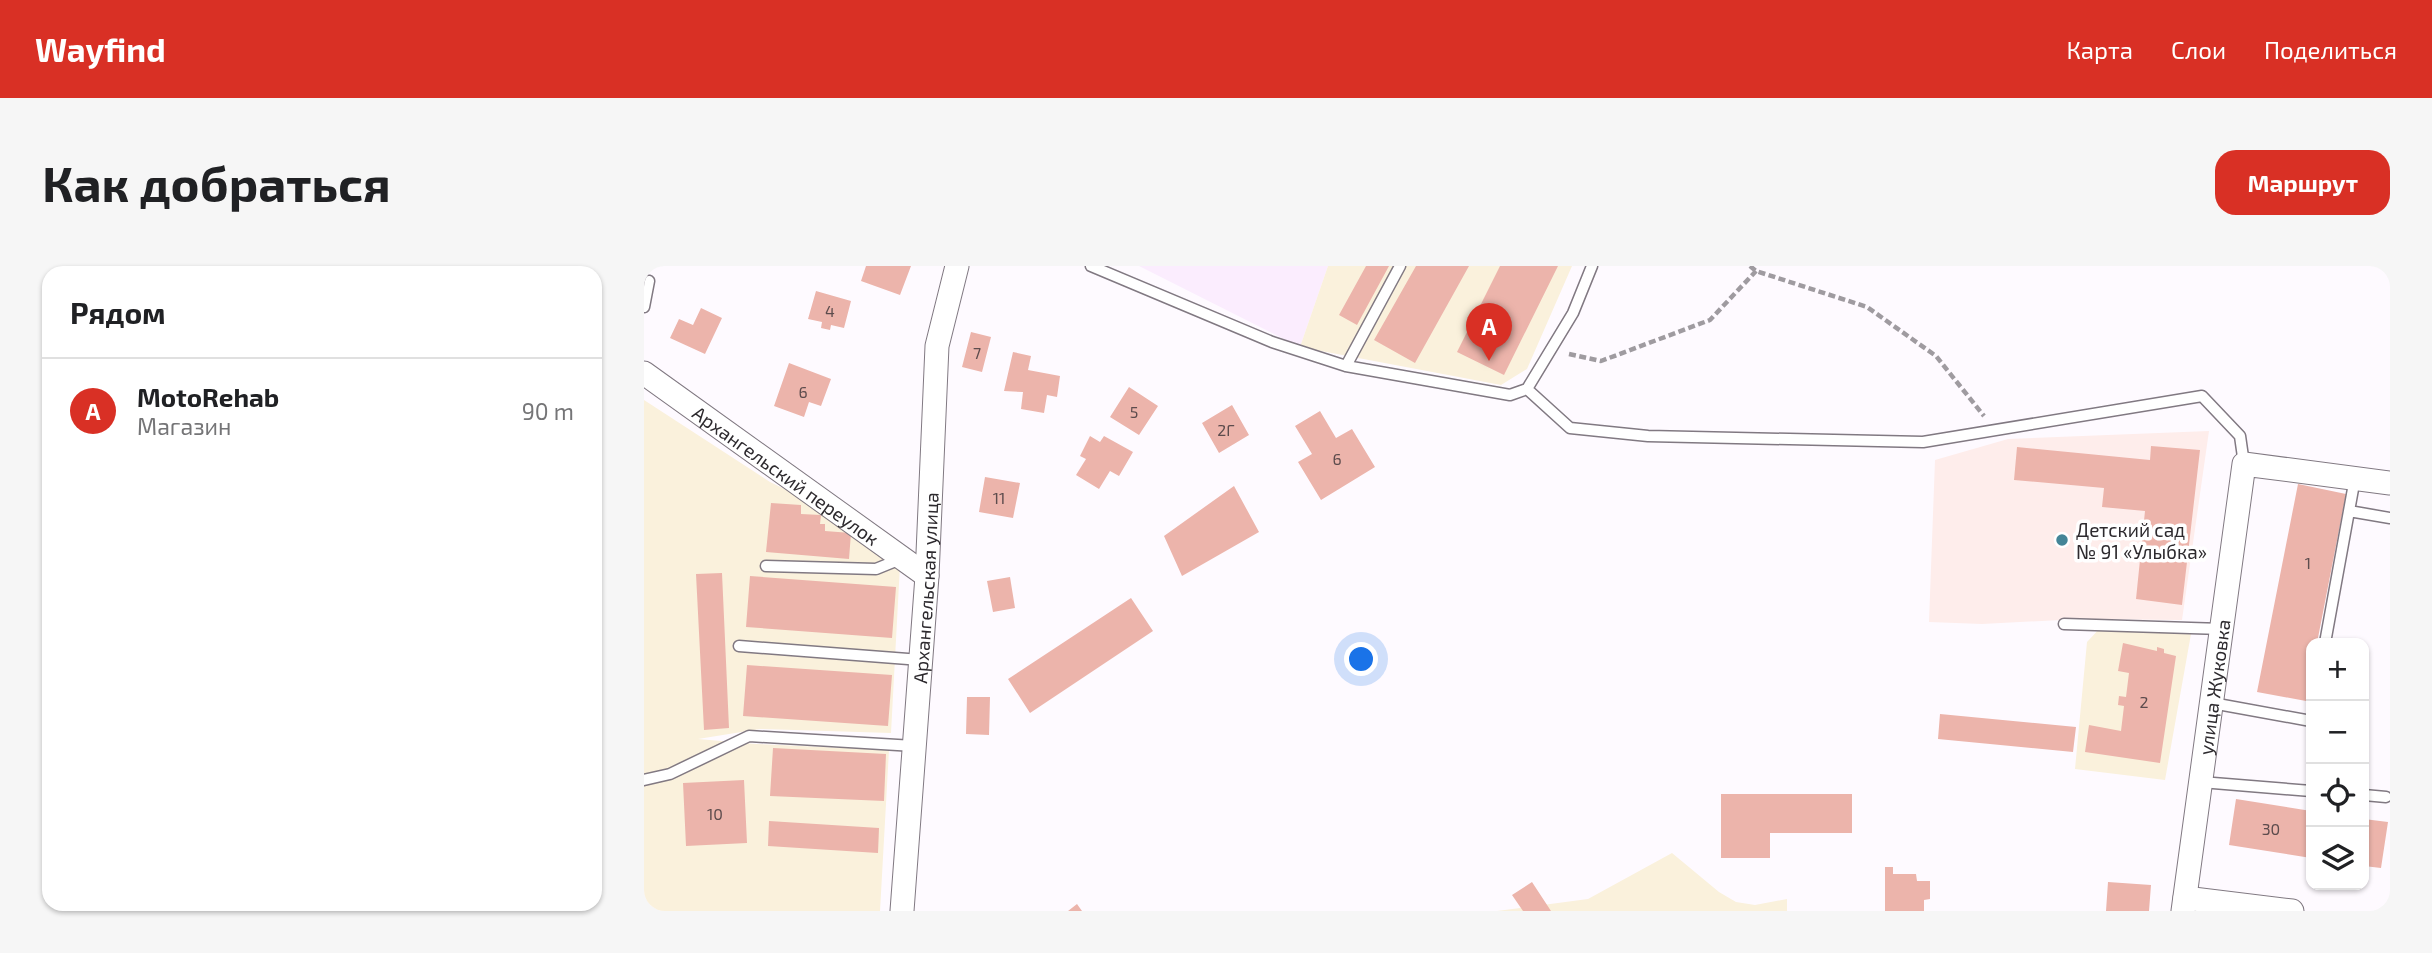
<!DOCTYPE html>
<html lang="ru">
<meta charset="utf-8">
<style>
:root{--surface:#fff;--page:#f6f6f6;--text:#202124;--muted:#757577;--line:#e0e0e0;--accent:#d93025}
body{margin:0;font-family:"Exo 2",sans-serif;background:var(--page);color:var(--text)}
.controls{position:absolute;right:21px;bottom:21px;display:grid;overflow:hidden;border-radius:14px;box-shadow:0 2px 5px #0004}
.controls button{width:63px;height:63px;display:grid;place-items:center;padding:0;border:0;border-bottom:2px solid var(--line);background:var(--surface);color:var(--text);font:35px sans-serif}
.you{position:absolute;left:718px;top:394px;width:24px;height:24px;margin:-18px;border:5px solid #fff;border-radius:50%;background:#1a73e8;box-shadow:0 0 0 10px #1a73e833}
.badge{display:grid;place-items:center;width:46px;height:46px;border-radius:50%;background:var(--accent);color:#fff;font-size:23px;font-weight:700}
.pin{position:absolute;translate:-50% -58px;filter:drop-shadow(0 2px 4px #0008)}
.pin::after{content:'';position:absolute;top:37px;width:24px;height:21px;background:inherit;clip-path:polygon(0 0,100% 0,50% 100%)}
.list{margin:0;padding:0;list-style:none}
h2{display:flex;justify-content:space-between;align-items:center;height:91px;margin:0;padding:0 28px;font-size:30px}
h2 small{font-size:23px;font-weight:400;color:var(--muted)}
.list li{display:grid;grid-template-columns:46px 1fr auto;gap:21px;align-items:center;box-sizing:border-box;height:105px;padding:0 28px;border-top:2px solid var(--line)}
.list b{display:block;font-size:26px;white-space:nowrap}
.list p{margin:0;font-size:23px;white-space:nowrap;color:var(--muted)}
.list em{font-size:23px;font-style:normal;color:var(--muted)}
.icon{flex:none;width:38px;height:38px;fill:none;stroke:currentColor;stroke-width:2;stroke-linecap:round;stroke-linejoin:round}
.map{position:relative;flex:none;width:1746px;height:645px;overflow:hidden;border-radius:21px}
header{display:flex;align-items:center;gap:42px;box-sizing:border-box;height:98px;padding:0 35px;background:var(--accent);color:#fff}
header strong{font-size:33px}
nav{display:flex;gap:38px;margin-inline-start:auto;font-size:24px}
.intro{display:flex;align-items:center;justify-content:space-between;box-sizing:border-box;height:168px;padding:0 42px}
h1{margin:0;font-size:49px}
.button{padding:18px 32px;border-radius:21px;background:var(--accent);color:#fff;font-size:24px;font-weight:700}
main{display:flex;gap:42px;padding:0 42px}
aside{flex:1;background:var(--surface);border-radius:21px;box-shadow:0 2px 5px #0004}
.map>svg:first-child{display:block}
.built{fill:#fbedfe}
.industrial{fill:#faf1dc}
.education{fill:#feedeb}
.building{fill:#ecb4ab}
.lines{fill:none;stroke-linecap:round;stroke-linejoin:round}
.service-casing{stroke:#817982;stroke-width:13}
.minor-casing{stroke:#817982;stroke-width:25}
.path{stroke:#9f9ba0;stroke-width:4.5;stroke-dasharray:7 3.5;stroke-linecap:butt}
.service{stroke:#fff;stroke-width:10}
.minor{stroke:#fff;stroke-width:23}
.poi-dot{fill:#448597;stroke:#fff;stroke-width:2.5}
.labels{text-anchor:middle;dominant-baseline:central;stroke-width:7;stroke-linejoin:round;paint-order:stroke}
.number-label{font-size:16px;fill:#5d4c4d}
.street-label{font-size:19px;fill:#2d2a2e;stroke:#fff}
.poi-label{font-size:19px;fill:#2d2a2e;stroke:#fff;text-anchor:start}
</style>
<header>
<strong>Wayfind</strong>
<nav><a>Карта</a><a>Слои</a><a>Поделиться</a></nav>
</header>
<div class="intro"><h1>Как добраться</h1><a class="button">Маршрут</a></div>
<main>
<aside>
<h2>Рядом<small></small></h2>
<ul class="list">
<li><span class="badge">A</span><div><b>MotoRehab</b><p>Магазин</p></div><em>90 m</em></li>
</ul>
</aside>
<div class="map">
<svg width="1746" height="645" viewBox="0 0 1746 645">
<rect width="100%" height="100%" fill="#fefaff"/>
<!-- built -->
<path class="built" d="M495,0H684L656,81Z"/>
<!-- industrial -->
<path class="industrial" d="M684,0H928L883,103L857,119L656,81Z
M0,134L126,216L151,228L256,299L247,467L116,463L54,473L112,478L245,484L236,645H0Z
M1457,361L1547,368L1521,514L1431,503L1443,376Z
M1028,587L1075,626L1092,636L1111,639L1143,633V645H853L944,633Z"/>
<!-- education -->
<path class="education" d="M1565,165L1538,354L1437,353L1338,358L1285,356L1291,194L1364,173Z"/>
<!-- building -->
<path class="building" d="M222,0H267L256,29L217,15Z
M722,0H745L713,59L695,49Z
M772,0H825L771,97L730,74Z
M856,0H914L860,109L813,86Z
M172,25L207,35L200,62L187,59L186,64L177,62L178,56L164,53Z
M57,42L78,52L61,88L26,72L35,53L49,59Z
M327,66L347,71L338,106L318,101Z
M369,86L387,90L384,104L416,110L413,131L403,129L400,147L377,143L379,126L360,125Z
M145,97L187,113L177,140L165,136L160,151L130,140Z
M485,121L514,140L495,169L466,151Z
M588,139L605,169L575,187L558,157Z
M676,145L692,172L708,163L731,201L677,234L654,196L668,188L651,160Z
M446,170L456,176L460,170L489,186L475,210L466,205L455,223L432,209L442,193L436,190Z
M1507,180L1556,184L1538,339L1492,333L1501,245L1458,241L1460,222L1370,214L1373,181L1506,194Z
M341,211L376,217L369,252L335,246Z
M1654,218L1702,228L1673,377H1667V406L1662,435L1613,426Z
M590,220L615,266L538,310L520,270Z
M127,237L157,239V248L177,249L176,258H181V265L207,267L205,293L122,286Z
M78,307L85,462L60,464L52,308Z
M106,310L252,321L248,372L102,361Z
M366,311L371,342L349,346L343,315Z
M487,332L509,365L386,447L364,413Z
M1479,377L1513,385V381L1520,383V387L1532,390L1516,497L1441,486L1445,459L1477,465L1480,440L1474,439L1475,430L1482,431L1485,407L1474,405Z
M103,399L248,409L244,460L99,450Z
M323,431H346L345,469L322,468Z
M1296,448L1432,461L1429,486L1294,473Z
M129,482L242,488L240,535L126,530Z
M100,514L103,577L42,580L39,517Z
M1077,528H1208V567H1126V592H1077Z
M1592,533L1667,545V592L1585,579Z
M1720,553L1744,556L1737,602L1720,600Z
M125,555L235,562L234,587L124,580Z
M1241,601H1249V608H1272L1273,615H1286V633L1280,634V645H1241Z
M888,616L907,645H879L868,629Z
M1464,616L1507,619L1505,645H1462Z
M433,638L438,645H424Z"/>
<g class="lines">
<defs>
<path id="service" d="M447,0L628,76L702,100L866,129L883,123L929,47L948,0
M0,41L5,15
M702,100L756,0
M883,123L926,162L1004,170L1279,176L1558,130L1596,170L1600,198
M1705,245L1746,252
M122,300L232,303L259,292
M1420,358L1578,363
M1681,377L1711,212
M95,380L277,394
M1568,437L1667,455
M0,514L26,508L105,470L270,480
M1557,516L1667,525
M1720,529L1742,531"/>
<g id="minor">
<path id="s1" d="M0,107L283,310"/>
<path d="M1541,632L1648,645"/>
<path id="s2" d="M258,645L283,310L293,80L313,0"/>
<path id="s3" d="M1539,645L1600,198L1746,217"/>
</g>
</defs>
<!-- service casing -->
<use href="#service" class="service-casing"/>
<!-- minor casing -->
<use href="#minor" class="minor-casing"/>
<!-- path -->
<path class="path" d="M1106,0L1112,5L1223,41L1292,90L1340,150
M925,88L957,95L1066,54L1112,5"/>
<!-- service -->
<use href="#service" class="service"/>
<!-- minor -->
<use href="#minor" class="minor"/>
</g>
<!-- markers -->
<circle class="poi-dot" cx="1418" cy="274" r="7"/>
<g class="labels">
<!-- number labels -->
<g class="number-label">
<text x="186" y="44">4</text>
<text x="333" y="86">7</text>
<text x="159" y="125">6</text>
<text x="490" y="145">5</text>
<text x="582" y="163">2Г</text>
<text x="693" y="192">6</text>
<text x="355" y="231">11</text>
<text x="1664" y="296">1</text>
<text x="1500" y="435">2</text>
<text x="71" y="547">10</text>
<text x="1627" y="562">30</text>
</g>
<!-- street labels -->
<g class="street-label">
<text stroke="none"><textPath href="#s1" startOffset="175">Архангельский переулок</textPath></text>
<text stroke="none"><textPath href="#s2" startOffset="324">Архангельская улица</textPath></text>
<text stroke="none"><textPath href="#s3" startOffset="226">улица Жуковка</textPath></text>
</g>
<!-- poi labels -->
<g class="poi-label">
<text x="1432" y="263">Детский сад<tspan x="1432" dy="22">№ 91 «Улыбка»</tspan></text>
</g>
</g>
</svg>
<div class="controls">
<button>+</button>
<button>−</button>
<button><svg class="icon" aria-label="locate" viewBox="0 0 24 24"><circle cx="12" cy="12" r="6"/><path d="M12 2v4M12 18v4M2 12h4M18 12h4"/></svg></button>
<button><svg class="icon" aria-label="layers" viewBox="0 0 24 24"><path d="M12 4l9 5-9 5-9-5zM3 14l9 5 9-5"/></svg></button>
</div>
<div class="you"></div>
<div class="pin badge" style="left:845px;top:95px">A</div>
</div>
</main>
